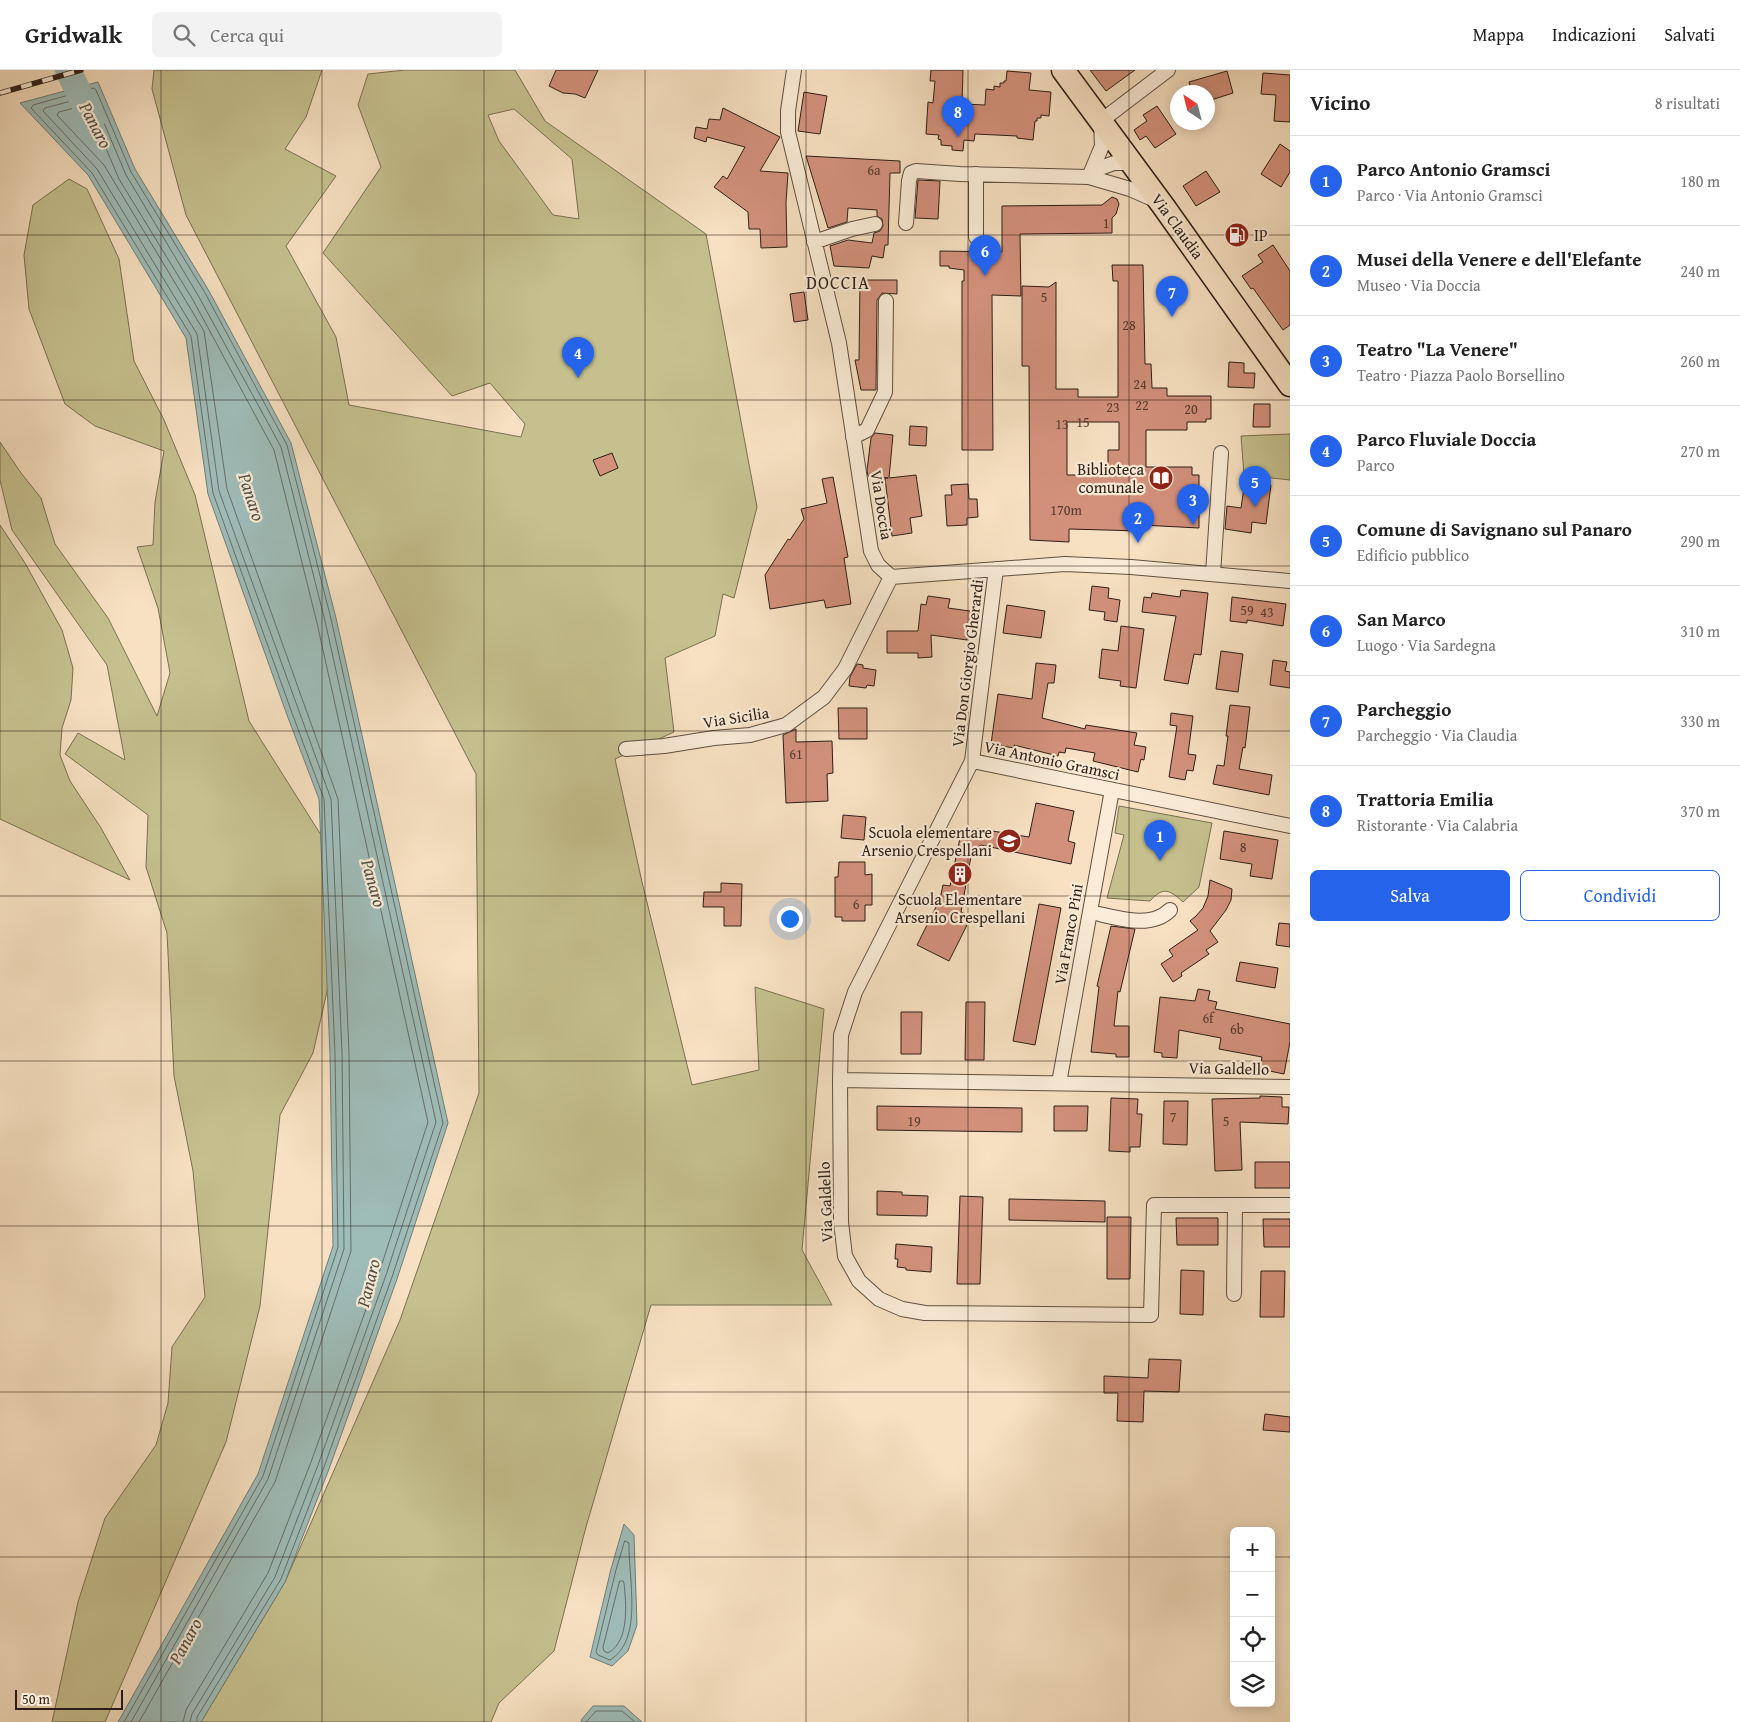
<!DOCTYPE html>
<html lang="it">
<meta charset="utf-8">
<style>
:root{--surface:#fff;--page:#f2f2f2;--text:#222;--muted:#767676;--line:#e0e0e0;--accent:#2563eb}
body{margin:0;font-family:"Gentium Book Plus",serif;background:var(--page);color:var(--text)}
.controls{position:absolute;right:15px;bottom:15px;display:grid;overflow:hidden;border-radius:8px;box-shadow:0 2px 12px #0003}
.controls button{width:45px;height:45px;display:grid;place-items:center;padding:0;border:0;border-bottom:1px solid var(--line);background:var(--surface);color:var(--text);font:25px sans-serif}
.compass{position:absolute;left:1170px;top:15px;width:45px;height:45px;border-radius:50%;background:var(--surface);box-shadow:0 2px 12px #0003;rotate:325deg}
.scale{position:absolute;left:15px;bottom:12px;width:108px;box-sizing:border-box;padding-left:5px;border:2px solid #2d1f17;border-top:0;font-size:14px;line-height:18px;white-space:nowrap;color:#2d1f17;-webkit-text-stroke:4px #faecd7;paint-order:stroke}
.you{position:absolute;left:789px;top:848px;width:18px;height:18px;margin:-12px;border:4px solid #fff;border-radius:50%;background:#1a73e8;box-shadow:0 0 0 8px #1a73e833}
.badge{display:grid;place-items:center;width:32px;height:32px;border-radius:50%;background:var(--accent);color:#fff;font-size:16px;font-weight:700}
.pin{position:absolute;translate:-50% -41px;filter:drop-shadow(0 1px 2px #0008)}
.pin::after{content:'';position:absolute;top:26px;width:18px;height:15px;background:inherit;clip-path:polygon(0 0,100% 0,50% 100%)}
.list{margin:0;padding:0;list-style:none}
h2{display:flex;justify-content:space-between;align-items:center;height:65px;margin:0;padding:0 20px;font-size:21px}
h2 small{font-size:16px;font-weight:400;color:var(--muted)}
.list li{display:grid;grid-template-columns:32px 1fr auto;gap:15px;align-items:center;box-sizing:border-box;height:90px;padding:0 20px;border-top:1px solid var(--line)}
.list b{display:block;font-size:19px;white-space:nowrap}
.list p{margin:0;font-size:16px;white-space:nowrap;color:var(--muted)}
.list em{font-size:16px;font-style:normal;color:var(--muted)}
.actions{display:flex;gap:10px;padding:15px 20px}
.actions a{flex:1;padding:11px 0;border:1px solid var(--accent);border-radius:8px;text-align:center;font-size:18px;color:var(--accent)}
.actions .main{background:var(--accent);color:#fff}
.icon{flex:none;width:28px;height:28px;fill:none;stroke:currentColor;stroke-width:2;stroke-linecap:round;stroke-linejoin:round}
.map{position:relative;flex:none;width:1290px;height:1652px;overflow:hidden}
header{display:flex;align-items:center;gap:30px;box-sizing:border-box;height:70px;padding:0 25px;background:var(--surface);border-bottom:1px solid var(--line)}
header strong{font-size:24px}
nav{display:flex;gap:28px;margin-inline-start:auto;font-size:18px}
.search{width:350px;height:45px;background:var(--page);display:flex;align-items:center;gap:12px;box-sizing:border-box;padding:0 18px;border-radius:8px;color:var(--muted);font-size:19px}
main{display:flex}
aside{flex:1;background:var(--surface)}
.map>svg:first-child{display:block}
.green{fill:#c5c08e;stroke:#797052;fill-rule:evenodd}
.water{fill:#9ebcb8;stroke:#717d78}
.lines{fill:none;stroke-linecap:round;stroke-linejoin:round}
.shore{stroke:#666e68;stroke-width:1}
.river{stroke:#9ebcb8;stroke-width:26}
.building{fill:#d3917c;stroke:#2d1f17;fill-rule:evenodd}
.street-casing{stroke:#605042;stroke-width:16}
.primary-casing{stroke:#2d1f17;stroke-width:25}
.street{stroke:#faecd7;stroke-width:14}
.primary{stroke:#f7e1c2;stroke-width:22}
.rail-casing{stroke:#2d1f17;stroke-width:5.5}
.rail{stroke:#faecd7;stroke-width:4;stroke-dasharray:11;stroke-linecap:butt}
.grid{fill:none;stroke:#2d1f17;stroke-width:1;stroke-opacity:0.55}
.labels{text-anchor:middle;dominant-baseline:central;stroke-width:4.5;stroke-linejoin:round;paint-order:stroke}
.number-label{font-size:14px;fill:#563c30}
.street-label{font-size:16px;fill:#2d1f17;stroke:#faecd7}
.poi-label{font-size:16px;fill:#2d1f17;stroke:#faecd7;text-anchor:end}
.water-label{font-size:18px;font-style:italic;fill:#4f4e47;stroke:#faecd7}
.neighbourhood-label{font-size:18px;letter-spacing:1px;fill:#2d1f17;stroke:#faecd7}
</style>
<header>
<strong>Gridwalk</strong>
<div class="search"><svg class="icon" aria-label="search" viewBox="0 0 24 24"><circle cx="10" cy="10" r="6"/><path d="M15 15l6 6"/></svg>Cerca qui</div>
<nav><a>Mappa</a><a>Indicazioni</a><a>Salvati</a></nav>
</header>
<main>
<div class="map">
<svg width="1290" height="1652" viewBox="0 0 1290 1652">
<rect width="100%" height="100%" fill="#f7e1c2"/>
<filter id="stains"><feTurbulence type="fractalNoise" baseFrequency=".004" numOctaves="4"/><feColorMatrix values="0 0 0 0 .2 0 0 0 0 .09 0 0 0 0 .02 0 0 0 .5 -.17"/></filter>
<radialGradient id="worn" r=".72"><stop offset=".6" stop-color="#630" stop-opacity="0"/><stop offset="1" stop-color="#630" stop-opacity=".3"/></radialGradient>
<!-- green -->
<path class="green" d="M154,0H322L306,47L285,79L336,106L286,176L336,267L349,335L521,367L525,354L490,313L452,326L323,183L381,97L358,35L368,4L405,0H515L545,51L706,164L757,437L734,528L723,524L715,566L665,588L674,662L615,689L642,812L692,1015L759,1000L755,917L824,939L802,1180L832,1235H651L586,1457L554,1581L499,1633L491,1652H201L285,1512L400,1250L479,1023L476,704L186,145L152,19ZM514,39L572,89L579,149L553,145L499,71L488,45Z
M69,109L87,119L119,189L134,291L164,350L195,425L249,651L321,765L334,891L313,983L280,1045L260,1236L226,1372L105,1652H52L78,1532L105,1448L156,1375L168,1333L172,1277L205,1227L193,1101L174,1006L167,863L146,797L148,745L65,684L78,663L125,690L107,595L12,460L0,410V372L21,403L41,428L55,474L108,548L157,646L170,603L158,538L137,477L153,475L155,432L164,381L95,356L65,334L29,239L24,185L33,135Z
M1290,364V410L1244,405L1241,366Z
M0,455L25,493L62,560L73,598L71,630L62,658L60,685L70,711L101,758L130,810L0,749Z
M1119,736L1212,753L1199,817L1183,832C1170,820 1163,816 1150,831L1107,828L1124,765L1115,763Z"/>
<!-- water -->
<path class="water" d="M98,12L135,99L209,221L291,373L336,548L448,1053L397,1209L329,1399L285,1512L201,1652H118L258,1404L333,1176L330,984L319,729L287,645L208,424L186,268L88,105L20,33Z
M624,1454L634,1465L637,1555L628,1581L612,1596L590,1587L611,1499Z
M593,1636H624L642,1652H581L582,1649Z"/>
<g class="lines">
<!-- shore -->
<path class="shore" d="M625,1471L629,1473C628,1507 644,1570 610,1590L598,1585L596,1582L616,1500Z
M620,1511H623L624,1513C626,1533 630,1571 608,1583L604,1581L603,1578Z
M124,1652L263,1406L338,1177L335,984L324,729L292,643L213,423L191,266L92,103L31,38L33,35L94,18L96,20L131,102L205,223L287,375L331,549L443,1053L392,1207L324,1397L281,1509L197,1647V1652
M131,1652L268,1409L344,1179L342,983L331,729L219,421L197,264L97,99L43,41L45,38L90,26L93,27L126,105L199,227L281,377L325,551L436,1052L386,1205L318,1395L275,1507L192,1644L190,1652
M139,1652L275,1412L351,1181L349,983L338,729L227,419L204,261L104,95L57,45L59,42L86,35L88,36L119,109L193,230L274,380L317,553L428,1052L379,1203L311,1392L268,1503L186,1640L183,1652
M586,1652L596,1641H622L635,1652"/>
<!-- river -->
<path class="river" d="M68,0L92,50"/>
</g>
<!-- building -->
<path class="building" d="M556,0H598L585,28L575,24L563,23L549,16Z
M931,0H963L962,34L985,35L986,19L994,20V16L1000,17V13H1004V11H1006L1007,1L1031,3L1029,20L1051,22L1049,46L1041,45V48H1037V51H1035L1033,70L1017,68V66L975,64L974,71L964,70L963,81L952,80V76L941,75V70L938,69L939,65L926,64L928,32L933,33L935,11H930Z
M1090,0H1135L1106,21Z
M1227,1L1233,23L1208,31V22H1192L1189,12Z
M1263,3L1290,5V52L1274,51L1276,25L1261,24Z
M804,22L827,26L820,64L798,61Z
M1157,36L1176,64L1155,78L1146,66L1140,70L1134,60L1147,51L1143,45Z
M723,38L780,67L760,101L788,103L786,133L787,177L761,178L760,159H749L748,142L714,117L723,106L727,109L745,77L707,67L706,72L694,68L696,57L707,59L709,49L720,50Z
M1280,74L1290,81V102L1281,117L1261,104Z
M806,86L900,91V103H890L888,175H885L883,188L872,186L869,198L834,196L830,176L848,170L872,173L874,163L880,161L883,156L882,149L877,146V140L848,138L847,152L828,158Z
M1206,101L1220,122L1196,136L1183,116Z
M918,110L940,111L938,149L915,148Z
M1112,127L1117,129L1119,134L1116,144L1112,148V163L1020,164L1021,226L992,225L993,380H962V211H964V200L949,198V196H940V181L1002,182V136L1102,135Z
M1273,175L1290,201V255L1283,260L1253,218L1251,219L1242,206L1263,192L1258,185Z
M1112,195H1143L1145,294H1151L1152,318H1167V326H1211V349H1206V352H1187V360H1146V397H1192V405H1199V458L1141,455V461L1069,459V472L1030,470L1029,296H1022V216L1049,217L1056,212V319H1078V327H1118V211H1113ZM1067,352H1119V380H1108V405H1067Z
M860,210H897V224L882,223L877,230L876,320H861L855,290H859Z
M804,222L808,250L794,252L790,224Z
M1229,292L1244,293V303H1255L1254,318L1228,317Z
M1254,334H1270V357H1253Z
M910,356L927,357L926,376L909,375Z
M875,363L893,365L889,408L916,405L922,446L910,448L912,463L892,466L885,408H888L868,406L867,400L871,368Z
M612,383L618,398L600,406L593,390Z
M833,407L848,487L844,488L851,534L826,538L824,530L770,539L765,505L788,469L790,470L804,449L801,439L827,433L822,409Z
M1245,411L1271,415L1266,454L1252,452L1251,463L1225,459L1227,436L1241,438Z
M968,414L969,429H977L978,447L967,448V455L947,456L945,425H952L951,415Z
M1092,516L1109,518L1108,528L1120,530L1117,552L1104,550L1105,542L1089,540Z
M1181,520L1208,523L1201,585L1194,584L1188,614L1164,610L1176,546L1142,542L1144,527L1151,528L1152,523L1180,527Z
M928,526L950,529L948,538L977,542L973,564L967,563V570L931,565L932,587L918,588V583H887V561H918L921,534L926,535Z
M1232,527L1286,534L1283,556L1247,550V553L1230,551Z
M1007,535L1045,541L1041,568L1003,563Z
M1121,556L1144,559L1136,618L1120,616L1121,611L1099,608L1102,579L1118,581Z
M1221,581L1243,584L1238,622L1216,619Z
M1273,590L1287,592L1285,601L1290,602V618L1270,615Z
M1036,593L1056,595L1054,613H1048L1042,648L1085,659L1086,655L1137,663L1134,675L1146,677L1144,690L1141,689L1138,702L1093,691L1095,683L1066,678L1065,683L1059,682L1058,686L1014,675V678L991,674L998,624L1032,629Z
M857,594L863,595V598L876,600L874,616L867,615L866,618L849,616L850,607Z
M1230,635L1250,637L1245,678L1243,677L1239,699L1272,705L1269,725L1213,714L1217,695L1224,696L1228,666H1226Z
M838,638H867V669H839Z
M1171,643L1193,646L1188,684L1196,685L1193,701L1187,700L1185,710L1169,707L1177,656L1170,655Z
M796,659V672L832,671L833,703L827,704L828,731L786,733L783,665Z
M1036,733L1074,741L1068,771L1075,773L1071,794L981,775L972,781L961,842L971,847L949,891L917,875L940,829L943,815L950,816L960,768L972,759H980L1029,767Z
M843,745L866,747L864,770L841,768Z
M1224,761L1278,770L1272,809L1250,806L1252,794L1220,789Z
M839,792H865V805L872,804V835H865V851H842V847H835V807H838Z
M1210,810L1232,819L1231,830L1226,840L1210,861L1218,872L1206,880L1209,884L1181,903L1182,906L1173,912L1161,894L1173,886L1169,880L1198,860L1190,851L1196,846L1203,838L1208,826Z
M721,813L742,814L741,856H724V837H703L704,822H721Z
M1039,834L1061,838L1035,975L1013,971Z
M1279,853L1290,854V877L1276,875Z
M1111,856L1135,859L1120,922L1118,921L1114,956H1129V987H1116V984L1091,982L1099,917L1097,916Z
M1240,892L1278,898L1275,918L1236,911Z
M1198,919L1210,921L1208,930L1217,932L1215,939L1290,954V972L1284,1004L1260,999L1262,987L1219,979L1221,968L1179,960L1177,988L1162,987V983L1154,982L1160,927L1195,931Z
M966,932H985L984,990H965Z
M901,942H922L921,984H901Z
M1260,1026L1282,1027V1037H1289L1288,1054L1240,1052L1242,1100L1215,1101L1212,1029L1260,1028Z
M1111,1028L1138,1029L1137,1044H1142L1140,1077H1130V1082L1109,1081Z
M1164,1031H1188L1187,1075L1163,1074Z
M877,1036L1022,1038V1062L877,1060Z
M1054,1036H1088L1087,1061H1054Z
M1255,1092H1290V1118H1255Z
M877,1121L902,1122V1125L928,1126L927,1146L877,1145Z
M960,1126L983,1127L980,1214H957Z
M1009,1129L1105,1131V1152L1009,1150Z
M1107,1147H1131L1130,1209H1107Z
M1176,1148H1218V1175H1177Z
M1263,1149H1290V1177H1264Z
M896,1174L932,1177L931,1202L906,1200V1198L897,1197L898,1189H895Z
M1181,1200L1204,1201L1203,1245L1180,1244Z
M1261,1201H1285L1284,1247H1260Z
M1149,1289L1181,1290L1179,1322L1144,1321L1143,1352L1117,1351L1118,1323H1104V1306L1148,1308Z
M1265,1344L1290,1347V1362L1263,1360Z"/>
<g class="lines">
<defs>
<path id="street" d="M794,0L788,41V62L839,273L871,481L878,495L891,507L1065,494L1131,497L1290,511
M1092,101L1114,93H1131
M976,104V167
M1089,107L1102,76L1101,51L1168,0
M906,153L909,111L911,103L916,101L960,104L1089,107L1130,119L1155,130
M814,172L852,159L875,154
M853,367L867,360L885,322L886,231
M1213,504L1221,383
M626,679L664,676L714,668L750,665L786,655L824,627L845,599L891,507
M972,691L996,499
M1090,842C1115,847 1150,860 1170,840
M840,1010L841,965L855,922L972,691L1290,756
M1059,1013L1112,720
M1290,1017L840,1010L841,1152L845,1186L859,1211L879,1229L902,1239L925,1243L1151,1245L1154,1135H1290
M1234,1224L1235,1135"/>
<path id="primary" d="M1063,0L1164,137L1290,315"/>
</defs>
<!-- street casing -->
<use href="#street" class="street-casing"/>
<!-- primary casing -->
<use href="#primary" class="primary-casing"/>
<!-- street -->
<use href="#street" class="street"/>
<!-- primary -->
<use href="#primary" class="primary"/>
<defs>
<path id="rail" d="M0,23L81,0"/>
</defs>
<!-- rail casing -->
<use href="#rail" class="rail-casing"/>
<!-- rail -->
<use href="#rail" class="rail"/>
</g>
<!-- grid -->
<path class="grid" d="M161,0V1652M322,0V1652M484,0V1652M645,0V1652M806,0V1652M968,0V1652M1129,0V1652M0,165H1290M0,330H1290M0,496H1290M0,661H1290M0,826H1290M0,991H1290M0,1156H1290M0,1322H1290M0,1487H1234M1271,1487H1290"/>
<!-- icons -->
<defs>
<symbol id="fuel-disc" viewBox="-11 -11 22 22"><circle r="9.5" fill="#8f2418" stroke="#faecd7"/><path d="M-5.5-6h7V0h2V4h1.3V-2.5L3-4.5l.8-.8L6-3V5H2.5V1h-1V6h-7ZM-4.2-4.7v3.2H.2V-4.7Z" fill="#fff"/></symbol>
<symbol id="library-disc" viewBox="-11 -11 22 22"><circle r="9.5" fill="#8f2418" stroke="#faecd7"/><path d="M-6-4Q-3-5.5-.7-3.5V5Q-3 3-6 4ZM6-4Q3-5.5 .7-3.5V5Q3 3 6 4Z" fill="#fff"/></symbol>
<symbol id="school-disc" viewBox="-11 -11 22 22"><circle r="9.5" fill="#8f2418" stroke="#faecd7"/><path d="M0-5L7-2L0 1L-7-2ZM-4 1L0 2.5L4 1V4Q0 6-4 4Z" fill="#fff"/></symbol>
<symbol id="building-disc" viewBox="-11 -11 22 22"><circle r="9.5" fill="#8f2418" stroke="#faecd7"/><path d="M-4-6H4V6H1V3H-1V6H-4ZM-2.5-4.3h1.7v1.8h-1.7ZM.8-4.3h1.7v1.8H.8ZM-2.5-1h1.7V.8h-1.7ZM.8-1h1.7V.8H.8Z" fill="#fff"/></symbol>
</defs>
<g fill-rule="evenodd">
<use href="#fuel-disc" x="1223" y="151" width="28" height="28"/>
<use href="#library-disc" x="1147" y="394" width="28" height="28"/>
<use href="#school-disc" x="995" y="757" width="28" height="28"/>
<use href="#building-disc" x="946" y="790" width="28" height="28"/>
</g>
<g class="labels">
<!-- number labels -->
<g class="number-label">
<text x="874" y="100">6a</text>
<text x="1106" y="153">1</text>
<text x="1044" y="227">5</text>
<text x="1129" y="255">28</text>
<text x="1140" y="314">24</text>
<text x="1142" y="335">22</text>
<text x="1113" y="337">23</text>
<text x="1191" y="339">20</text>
<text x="1083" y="352">15</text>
<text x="1062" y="354">13</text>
<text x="1066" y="440">170m</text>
<text x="1247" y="540">59</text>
<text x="1267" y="542">43</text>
<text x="796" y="684">61</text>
<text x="1243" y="777">8</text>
<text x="856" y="834">6</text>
<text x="1208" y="948">6f</text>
<text x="1237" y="959">6b</text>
<text x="1173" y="1047">7</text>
<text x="914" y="1051">19</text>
<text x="1226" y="1051">5</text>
</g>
<!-- street labels -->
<g class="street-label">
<text transform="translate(1178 156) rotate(54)">Via Claudia</text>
<text transform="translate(882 435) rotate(81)">Via Doccia</text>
<text transform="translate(967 593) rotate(-83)">Via Don Giorgio Gherardi</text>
<text transform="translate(736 647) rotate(-9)">Via Sicilia</text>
<text transform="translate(1052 690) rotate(12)">Via Antonio Gramsci</text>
<text transform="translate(1068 864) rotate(-80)">Via Franco Pini</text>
<text transform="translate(1229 998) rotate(1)">Via Galdello</text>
<text transform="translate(825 1132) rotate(-92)">Via Galdello</text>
</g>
<!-- poi labels -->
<g class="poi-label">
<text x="1254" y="165" text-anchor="start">IP</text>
<text x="1144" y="399">Biblioteca<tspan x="1144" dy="18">comunale</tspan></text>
<text x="992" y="762">Scuola elementare<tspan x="992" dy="18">Arsenio Crespellani</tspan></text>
<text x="960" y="829" text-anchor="middle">Scuola Elementare<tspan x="960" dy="18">Arsenio Crespellani</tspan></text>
</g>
<!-- water labels -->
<g class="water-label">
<text transform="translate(96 55) rotate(62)">Panaro</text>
<text transform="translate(252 427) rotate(72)">Panaro</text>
<text transform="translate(374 813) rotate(74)">Panaro</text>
<text transform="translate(368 1213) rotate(-76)">Panaro</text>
<text transform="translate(185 1571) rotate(-61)">Panaro</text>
</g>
<!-- neighbourhood labels -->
<g class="neighbourhood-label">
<text x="838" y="212">DOCCIA</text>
</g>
</g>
<rect width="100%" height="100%" filter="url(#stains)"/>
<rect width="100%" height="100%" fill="url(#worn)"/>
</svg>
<div class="controls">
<button>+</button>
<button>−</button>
<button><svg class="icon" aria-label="locate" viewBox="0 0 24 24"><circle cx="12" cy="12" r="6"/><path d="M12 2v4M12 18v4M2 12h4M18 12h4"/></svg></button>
<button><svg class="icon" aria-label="layers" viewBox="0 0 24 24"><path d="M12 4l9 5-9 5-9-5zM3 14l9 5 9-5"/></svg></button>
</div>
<svg class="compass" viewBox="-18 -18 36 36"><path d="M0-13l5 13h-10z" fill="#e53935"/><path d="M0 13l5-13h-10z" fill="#767676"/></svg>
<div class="scale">50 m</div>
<div class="you"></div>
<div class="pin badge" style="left:1160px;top:791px">1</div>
<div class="pin badge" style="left:1138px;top:473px">2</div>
<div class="pin badge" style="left:1193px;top:455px">3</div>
<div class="pin badge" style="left:578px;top:308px">4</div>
<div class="pin badge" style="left:1255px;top:437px">5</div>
<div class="pin badge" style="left:985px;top:206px">6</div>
<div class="pin badge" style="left:1172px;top:247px">7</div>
<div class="pin badge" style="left:958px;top:67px">8</div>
</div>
<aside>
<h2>Vicino<small>8 risultati</small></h2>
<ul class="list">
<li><span class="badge">1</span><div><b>Parco Antonio Gramsci</b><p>Parco · Via Antonio Gramsci</p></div><em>180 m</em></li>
<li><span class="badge">2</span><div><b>Musei della Venere e dell'Elefante</b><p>Museo · Via Doccia</p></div><em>240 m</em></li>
<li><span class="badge">3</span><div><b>Teatro &quot;La Venere&quot;</b><p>Teatro · Piazza Paolo Borsellino</p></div><em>260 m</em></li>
<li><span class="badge">4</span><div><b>Parco Fluviale Doccia</b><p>Parco</p></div><em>270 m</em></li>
<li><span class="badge">5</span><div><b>Comune di Savignano sul Panaro</b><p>Edificio pubblico</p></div><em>290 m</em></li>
<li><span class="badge">6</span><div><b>San Marco</b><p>Luogo · Via Sardegna</p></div><em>310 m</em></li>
<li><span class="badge">7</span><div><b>Parcheggio</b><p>Parcheggio · Via Claudia</p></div><em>330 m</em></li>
<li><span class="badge">8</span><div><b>Trattoria Emilia</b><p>Ristorante · Via Calabria</p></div><em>370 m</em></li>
</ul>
<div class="actions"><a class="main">Salva</a><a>Condividi</a></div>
</aside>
</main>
